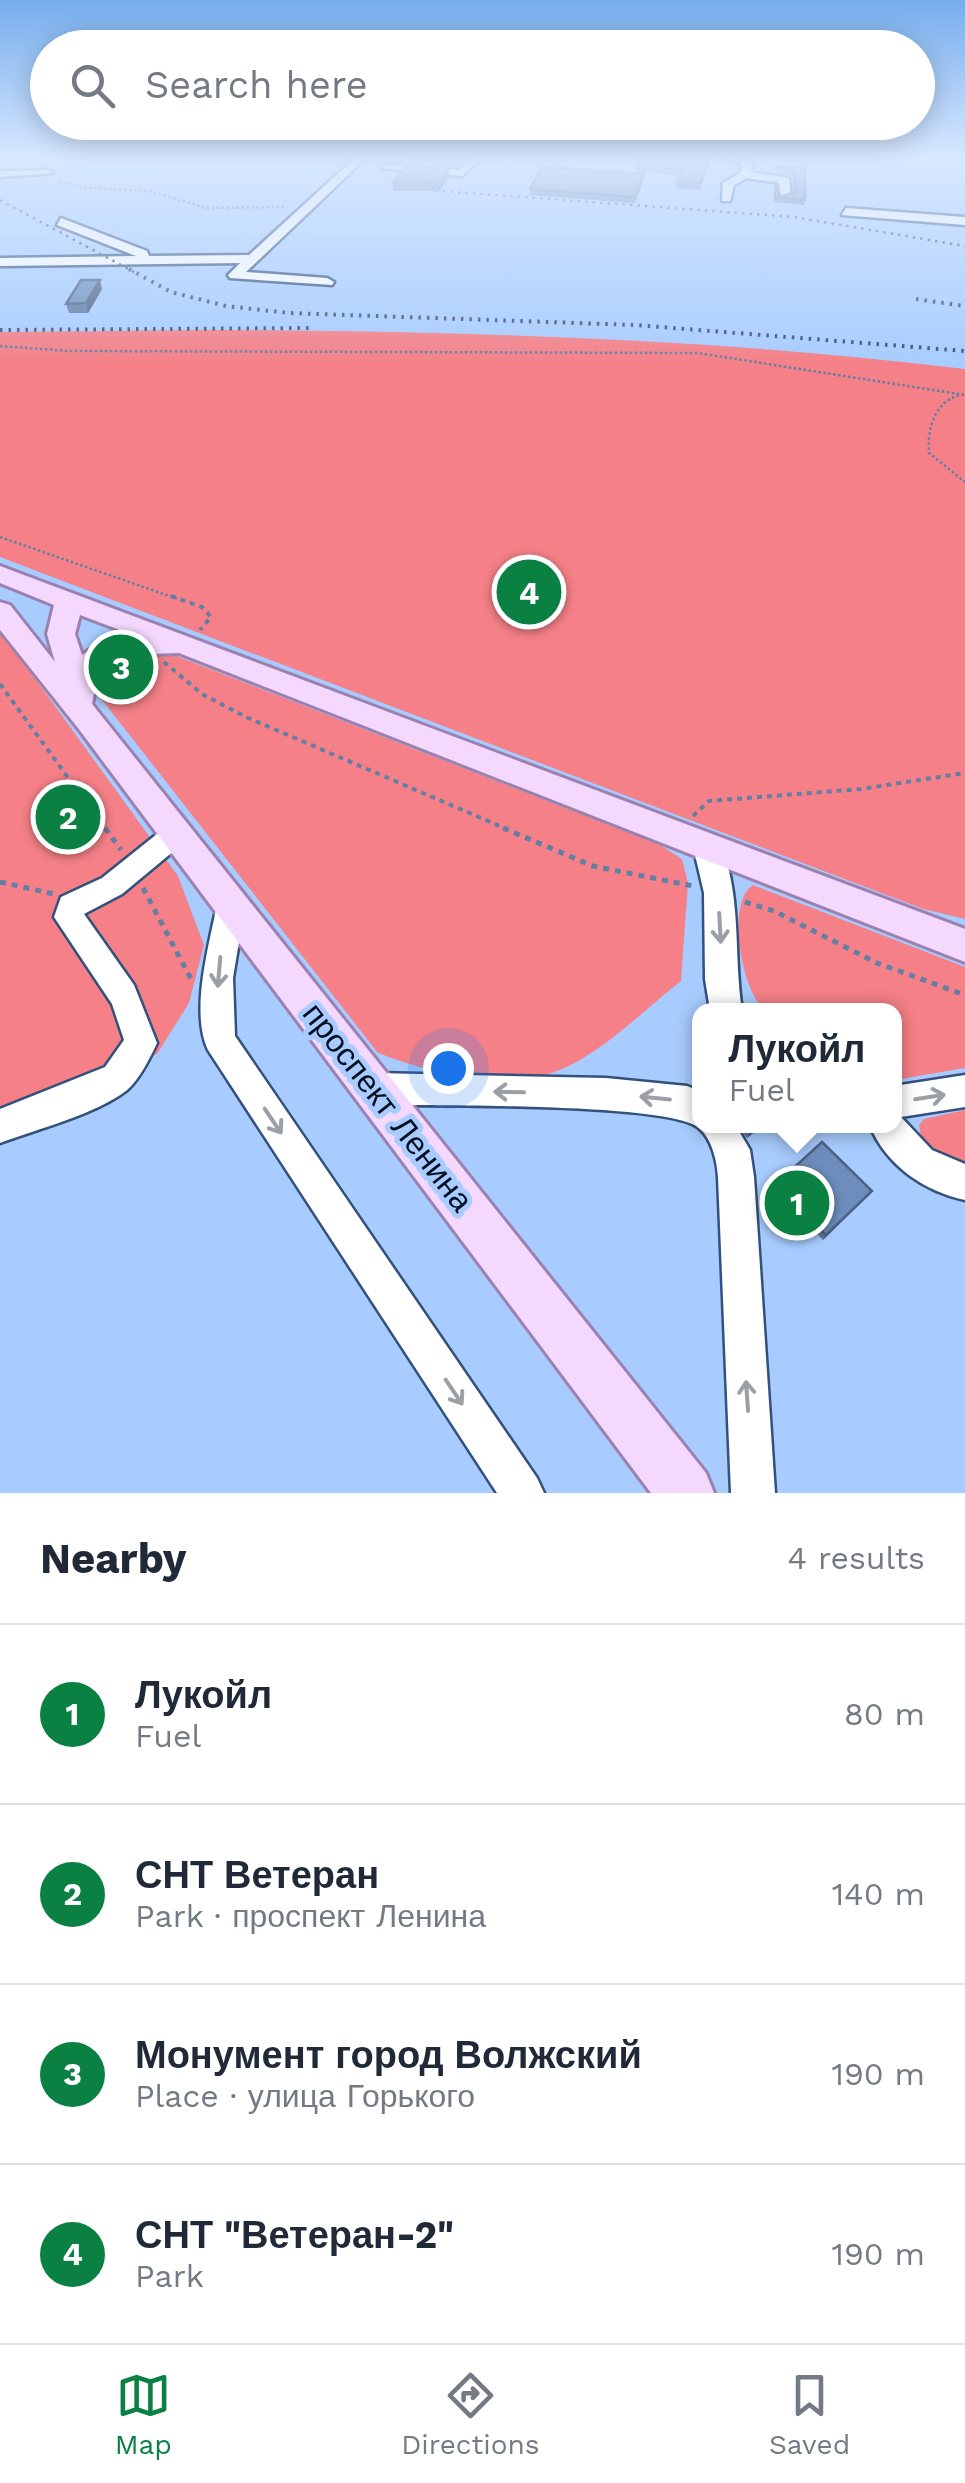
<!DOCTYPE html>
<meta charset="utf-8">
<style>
:root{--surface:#fff;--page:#f6f6f7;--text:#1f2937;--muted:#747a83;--line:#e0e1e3;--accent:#0b8043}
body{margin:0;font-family:"Work Sans",sans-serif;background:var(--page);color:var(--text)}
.you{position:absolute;left:448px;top:1068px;width:35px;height:35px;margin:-25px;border:8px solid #fff;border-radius:50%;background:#1a73e8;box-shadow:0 0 0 15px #1a73e833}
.badge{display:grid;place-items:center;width:65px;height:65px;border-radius:50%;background:var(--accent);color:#fff;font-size:32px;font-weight:700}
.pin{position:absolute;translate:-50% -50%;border:5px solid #fff;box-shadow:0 2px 10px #0006}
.popup{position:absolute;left:692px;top:1003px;width:210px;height:130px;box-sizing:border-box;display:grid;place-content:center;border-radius:20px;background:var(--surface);filter:drop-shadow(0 2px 8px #0005);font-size:32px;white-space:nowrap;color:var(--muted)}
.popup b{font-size:38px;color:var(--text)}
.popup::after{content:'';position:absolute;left:50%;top:100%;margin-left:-20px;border:20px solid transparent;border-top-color:var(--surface)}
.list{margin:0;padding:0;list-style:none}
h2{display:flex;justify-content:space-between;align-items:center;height:130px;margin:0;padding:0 40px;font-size:42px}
h2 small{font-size:32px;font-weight:400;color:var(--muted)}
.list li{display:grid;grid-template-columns:65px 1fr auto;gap:30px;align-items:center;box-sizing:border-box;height:180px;padding:0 40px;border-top:2px solid var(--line)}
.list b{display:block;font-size:38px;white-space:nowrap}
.list p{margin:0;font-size:32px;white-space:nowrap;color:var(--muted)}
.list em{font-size:32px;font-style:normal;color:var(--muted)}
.icon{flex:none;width:55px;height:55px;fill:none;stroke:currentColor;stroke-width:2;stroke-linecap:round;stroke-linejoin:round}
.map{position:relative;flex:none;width:965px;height:1493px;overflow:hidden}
.search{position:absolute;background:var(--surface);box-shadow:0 5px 25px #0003;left:30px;right:30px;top:30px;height:110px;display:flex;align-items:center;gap:25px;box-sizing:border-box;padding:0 35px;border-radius:55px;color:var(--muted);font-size:38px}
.sheet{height:850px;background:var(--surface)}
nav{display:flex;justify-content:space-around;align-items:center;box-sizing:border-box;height:140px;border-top:2px solid var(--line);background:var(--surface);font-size:28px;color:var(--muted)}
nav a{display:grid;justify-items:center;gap:5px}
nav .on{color:var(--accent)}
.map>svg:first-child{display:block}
.green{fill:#f58087}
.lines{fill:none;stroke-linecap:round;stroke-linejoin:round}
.minor-casing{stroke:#33517d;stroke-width:5}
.major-casing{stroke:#9b81b0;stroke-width:6}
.path-far2{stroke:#657fa4;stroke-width:2.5;stroke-dasharray:2.5 2.5;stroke-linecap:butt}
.path-far1{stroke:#657fa4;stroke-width:4;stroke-dasharray:5 5;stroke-linecap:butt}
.path{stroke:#657fa4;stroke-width:5;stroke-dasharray:6 6;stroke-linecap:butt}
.minor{fill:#fff;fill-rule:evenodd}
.major{fill:#f4d8fe;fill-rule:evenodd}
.rail-far1{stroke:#3e526f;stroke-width:2.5;stroke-dasharray:2.5 5;stroke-linecap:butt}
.rail{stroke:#3e526f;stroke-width:4;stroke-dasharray:2.5 6;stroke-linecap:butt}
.wall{fill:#5e7aa3}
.shaded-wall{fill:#4c6384}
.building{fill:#6d8ebd;stroke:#4c6384;stroke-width:2.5}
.oneway{stroke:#9b9fa6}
.labels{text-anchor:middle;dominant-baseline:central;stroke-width:10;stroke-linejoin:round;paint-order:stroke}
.near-street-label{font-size:32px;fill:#040f20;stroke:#a8ccff}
</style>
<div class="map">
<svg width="965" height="1493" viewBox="0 0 965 1493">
<rect width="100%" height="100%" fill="#a8ccff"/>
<!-- green -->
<path class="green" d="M206,330C460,331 713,338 965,369V919L923,909L0,557V332Z
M0,630L178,876L204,945L189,1003L157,1054L0,1112Z
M164,651L660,845L682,859L688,883L681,981C648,1007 615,1040 578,1061C518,1097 439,1076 378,1053L92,687C103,651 131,653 164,651Z
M753,885L965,967V1068L895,1080L894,1010H765C741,991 726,902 753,885Z
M965,1110V1167C942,1165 921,1150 919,1125L924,1119Z"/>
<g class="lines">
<defs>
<path id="minor" d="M356,157H367L246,272L327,278L334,282L332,285L230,278L228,275L240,263L0,266V258L136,256L57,225L61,218L147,251L149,256L249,255Z
M472,157H483L462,176L381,168L386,165L459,170Z
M725,157L752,162L751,172L789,178L791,197L781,199L779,183L747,178L734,185L730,201H722L723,183L740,173L742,165Z
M0,171L48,170L53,173L0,177Z
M846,208L965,217V225L842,215Z
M177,823L187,826L191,833L187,840L122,894L84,914L134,985L157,1043C150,1058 139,1080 127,1090C97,1114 37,1129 0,1143V1109L105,1067L124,1040L112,1004L54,917L61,897L102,878L167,826Z
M707,835L717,838C743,888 733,956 742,1010H710L705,979L704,893L693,846L697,838Z
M231,893L241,897L245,905L233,978L235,1036L537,1478L544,1493H497L208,1050C190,1012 209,945 217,905L221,897Z
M375,1073L606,1078L687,1086L700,1091V1126H736L750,1150L754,1177L775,1493H731L718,1177C717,1161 712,1139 699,1128C669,1102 428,1106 375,1105L363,1100L358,1089L363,1078Z
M965,1075V1107L901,1117L932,1150L965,1164V1200C924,1191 887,1166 870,1126H894V1086Z"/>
<path id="major" d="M0,566L965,929V962L179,653L126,655L98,675L92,704L706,1473L714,1493H651L78,728L0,630V602L10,605L55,662L47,634L54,605L0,583ZM80,615L133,635L96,646L82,655L75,634Z"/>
</defs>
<!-- minor casing -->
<use href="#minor" class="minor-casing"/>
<!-- major casing -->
<use href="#major" class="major-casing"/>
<!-- path-far2 -->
<path class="path-far2" d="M60,181L88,188L150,191L206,208L287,207
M0,346L69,351L698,353L965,395
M959,395C934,403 927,429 929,453L965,482
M0,537L178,599"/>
<!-- path-far1 -->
<path class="path-far1" d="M171,596L202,607L211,617L200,630
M164,662L202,694L246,717L509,830
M0,684L106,830
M693,816L709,801L861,789L965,773"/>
<!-- path -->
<path class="path" d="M105,828L121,850
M503,828L593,866L693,886
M0,882L54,894
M143,888L192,981
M745,902L774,911L877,963L965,995"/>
<!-- minor -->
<use href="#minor" class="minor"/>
<!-- major -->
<use href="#major" class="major"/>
<!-- rail-far1 -->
<path class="rail-far1" d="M428,190L794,217L965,246
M0,200L134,272"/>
<!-- rail -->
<path class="rail" d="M129,269L171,292L226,306L289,313L635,325L965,351
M916,299L965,306
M0,330L310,328"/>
</g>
<!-- wall -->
<path class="wall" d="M409,157H466L458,166L410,163Z
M710,158L700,190L676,188L677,181L681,175L635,172L636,165Z
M776,167L805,168L804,205L774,202L775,186L780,197L794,192L792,175L775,172Z
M449,178L439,191H393V182Z
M644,179L635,203L530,195V189Z
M102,289L88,313H69L66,304Z
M738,1126H762L747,1138Z
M777,1183L872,1191L823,1240L774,1189Z"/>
<!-- shaded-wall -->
<path class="shaded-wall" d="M457,157H466L458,166Z
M449,169V178L439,191V181Z
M100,280L102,289L88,313L86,303Z
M757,1126H762L747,1138L750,1132Z
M872,1191L868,1196L823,1240L826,1235Z"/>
<!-- building -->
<path class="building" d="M638,157H706L710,158L701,183L677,181L685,168L636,165Z
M407,165L449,169L439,181L393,182Z
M542,167L644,174L635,197L530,189Z
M776,167L805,168V200L775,197L776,181L780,197L796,192L793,171Z
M81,280H100L86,303L66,304Z
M745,1126H757L750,1132Z
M822,1142L872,1191L826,1235L777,1183Z"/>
<!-- one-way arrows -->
<defs><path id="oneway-shaft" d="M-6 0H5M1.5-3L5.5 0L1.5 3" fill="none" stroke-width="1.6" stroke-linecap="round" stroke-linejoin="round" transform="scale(2.5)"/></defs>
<g class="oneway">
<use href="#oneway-shaft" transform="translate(720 928) rotate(87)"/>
<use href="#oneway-shaft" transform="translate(219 972) rotate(95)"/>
<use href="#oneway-shaft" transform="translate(509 1092) rotate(-179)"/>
<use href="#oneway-shaft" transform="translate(930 1097) rotate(-9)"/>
<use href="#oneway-shaft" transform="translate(655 1098) rotate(-174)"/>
<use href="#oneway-shaft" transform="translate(273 1121) rotate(56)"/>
<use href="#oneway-shaft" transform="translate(454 1392) rotate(56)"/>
<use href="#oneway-shaft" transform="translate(747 1396) rotate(-94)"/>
</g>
<!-- sky -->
<linearGradient id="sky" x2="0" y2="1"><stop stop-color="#76adec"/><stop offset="0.43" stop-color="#d8e8ff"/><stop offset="1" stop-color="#d8e8ff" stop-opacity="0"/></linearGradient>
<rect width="965" height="366" fill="url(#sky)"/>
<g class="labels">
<!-- near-street labels -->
<g class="near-street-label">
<text transform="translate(388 1107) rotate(52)">проспект Ленина</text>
</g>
</g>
</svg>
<div class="you"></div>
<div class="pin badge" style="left:797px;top:1203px">1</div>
<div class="popup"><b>Лукойл</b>Fuel</div>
<div class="pin badge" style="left:68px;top:817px">2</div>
<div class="pin badge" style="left:121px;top:667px">3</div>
<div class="pin badge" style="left:529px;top:592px">4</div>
<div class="search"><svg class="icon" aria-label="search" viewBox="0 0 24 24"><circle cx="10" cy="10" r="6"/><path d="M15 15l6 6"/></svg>Search here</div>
</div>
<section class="sheet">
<h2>Nearby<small>4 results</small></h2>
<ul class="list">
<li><span class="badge">1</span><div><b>Лукойл</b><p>Fuel</p></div><em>80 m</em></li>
<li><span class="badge">2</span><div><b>СНТ Ветеран</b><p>Park · проспект Ленина</p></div><em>140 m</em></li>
<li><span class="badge">3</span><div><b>Монумент город Волжский</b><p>Place · улица Горького</p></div><em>190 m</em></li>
<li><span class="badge">4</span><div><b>СНТ &quot;Ветеран-2&quot;</b><p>Park</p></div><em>190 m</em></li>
</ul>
</section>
<nav>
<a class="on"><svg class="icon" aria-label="map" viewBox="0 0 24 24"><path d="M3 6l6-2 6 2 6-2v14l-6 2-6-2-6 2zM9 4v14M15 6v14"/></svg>Map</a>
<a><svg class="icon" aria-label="directions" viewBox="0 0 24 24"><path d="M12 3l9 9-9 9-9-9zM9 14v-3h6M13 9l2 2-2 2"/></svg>Directions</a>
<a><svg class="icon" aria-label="saved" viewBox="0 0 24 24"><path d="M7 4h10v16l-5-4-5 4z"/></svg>Saved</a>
</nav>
